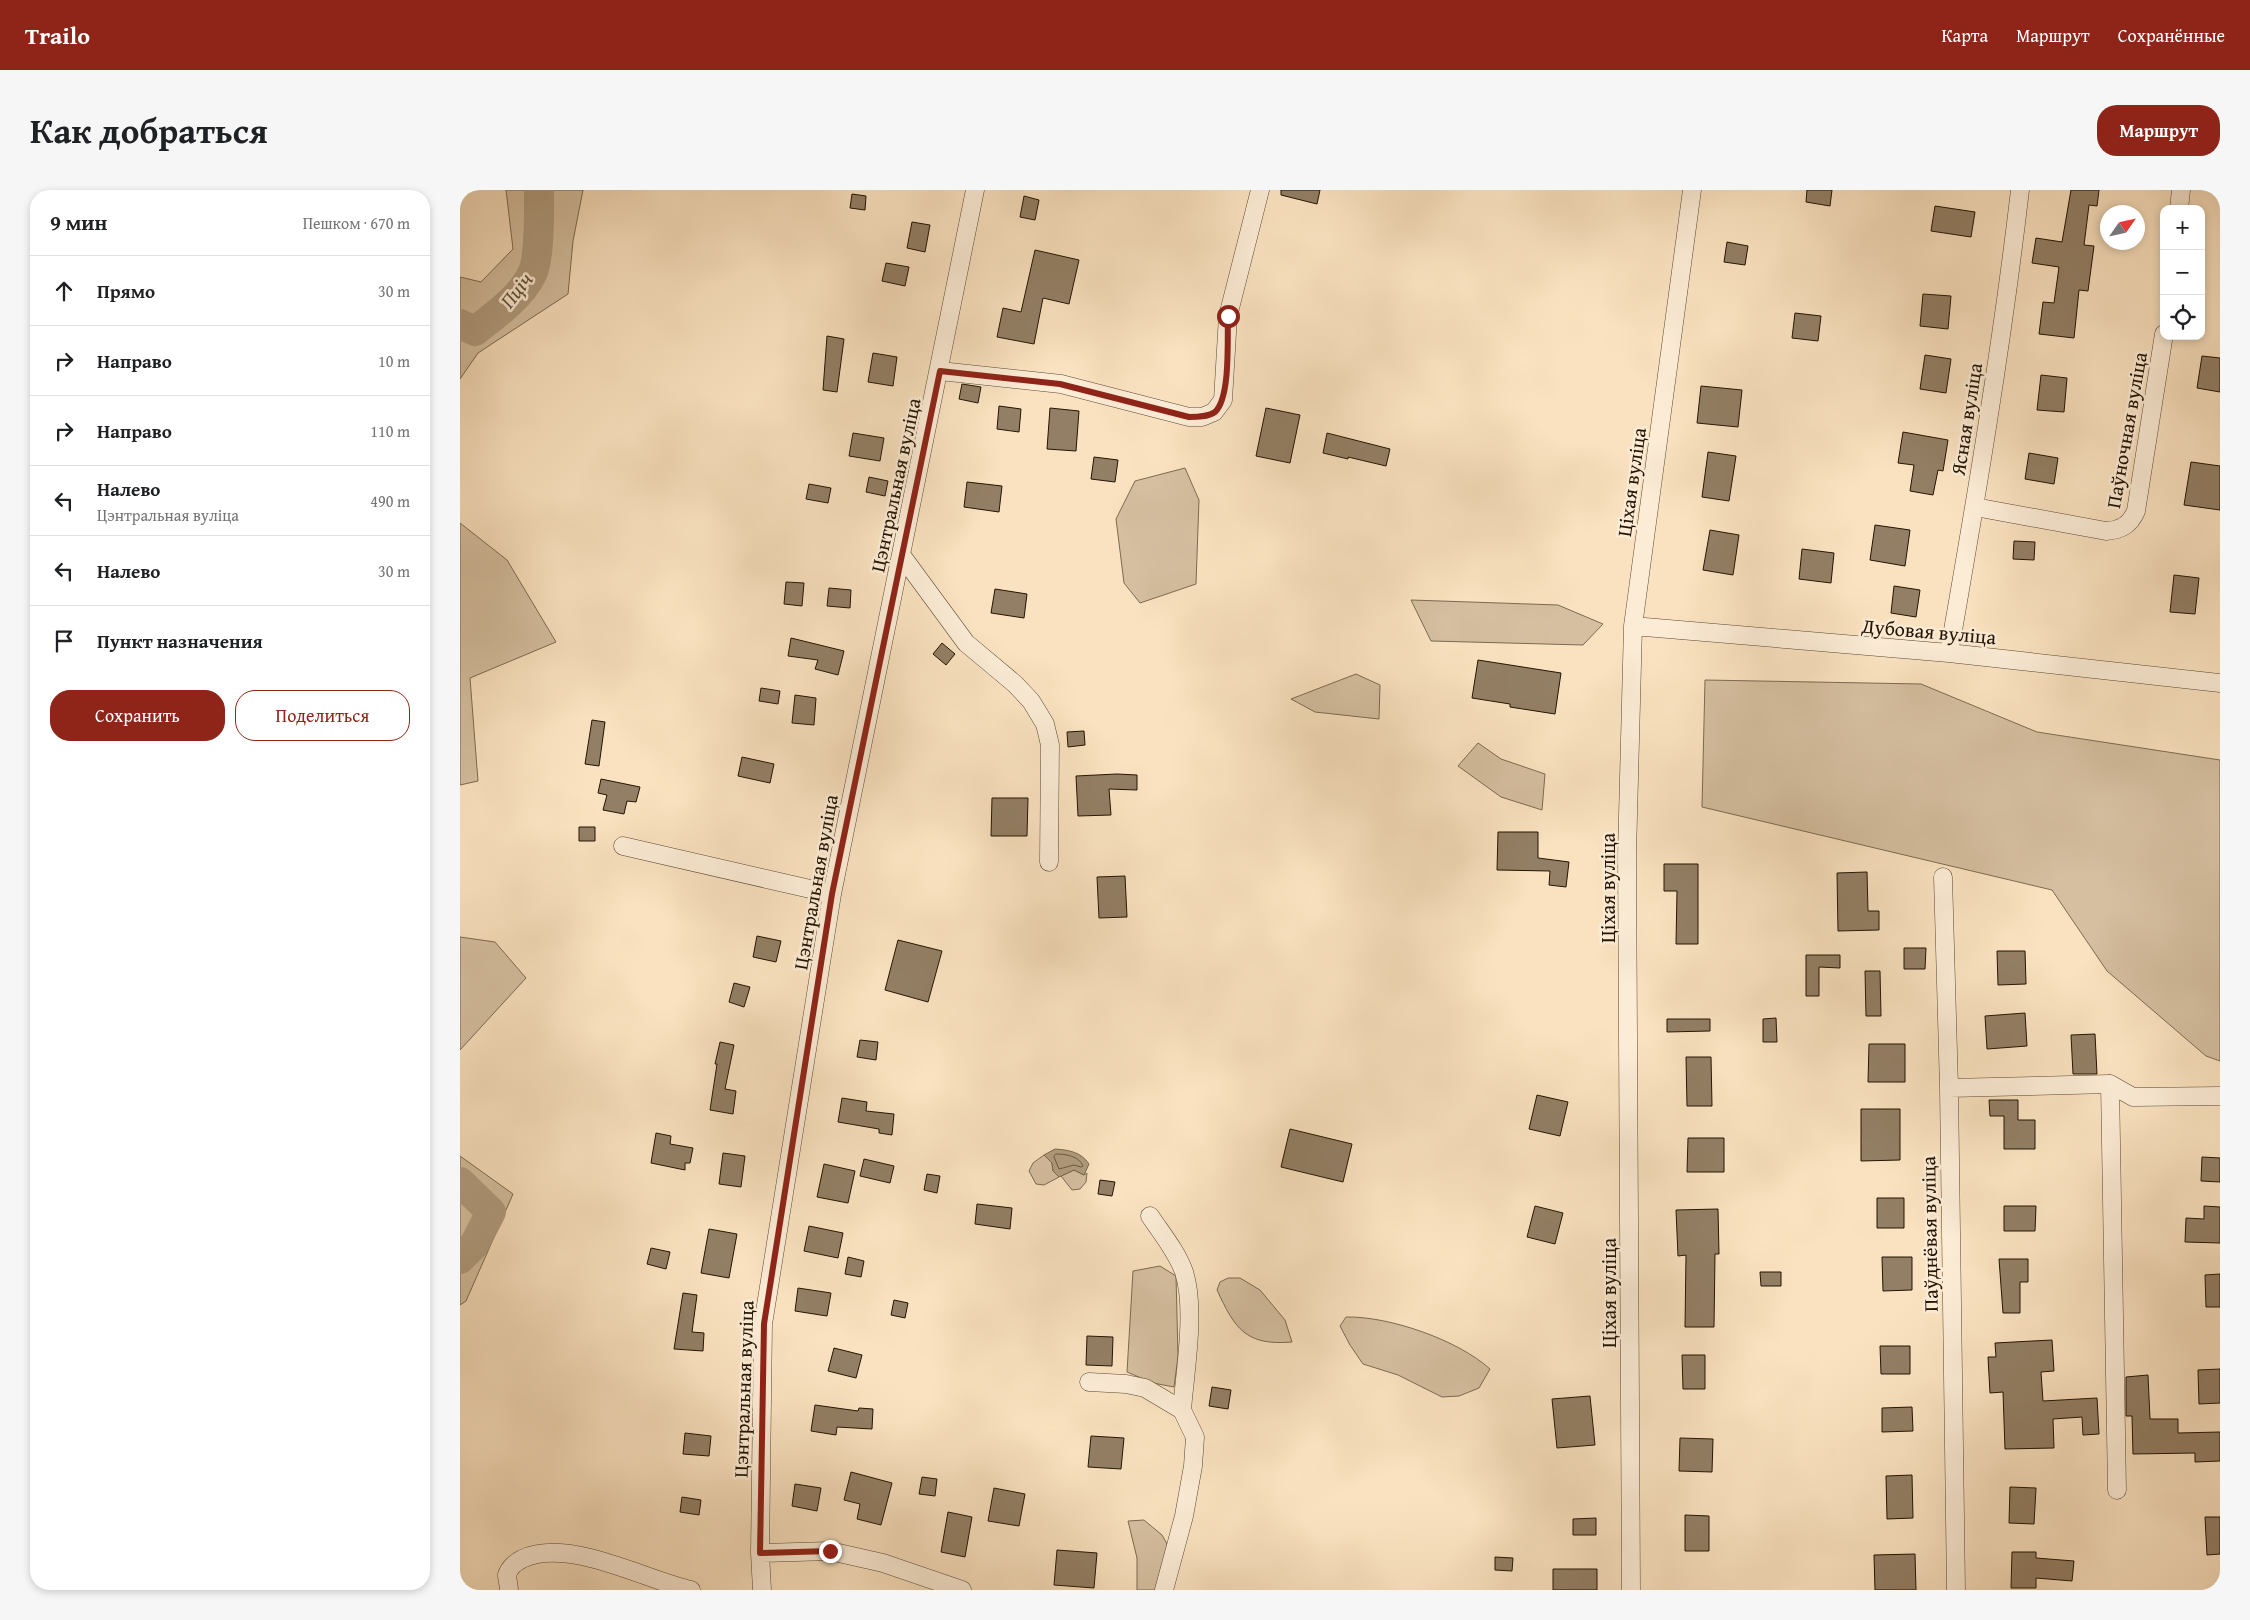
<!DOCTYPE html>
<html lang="ru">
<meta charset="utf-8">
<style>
:root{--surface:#fff;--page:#f6f6f6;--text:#202124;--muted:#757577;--line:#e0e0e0;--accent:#8f2418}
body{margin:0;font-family:"Gentium Book Plus",serif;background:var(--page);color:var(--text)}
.controls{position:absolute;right:15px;top:15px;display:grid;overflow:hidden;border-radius:10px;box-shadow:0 2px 8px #0003}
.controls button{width:45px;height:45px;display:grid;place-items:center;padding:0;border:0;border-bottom:1px solid var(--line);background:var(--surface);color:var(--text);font:25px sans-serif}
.compass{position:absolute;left:1640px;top:15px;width:45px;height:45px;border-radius:50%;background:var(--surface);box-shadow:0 2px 8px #0003;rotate:56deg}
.stop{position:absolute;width:15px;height:15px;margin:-11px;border:4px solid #8f2418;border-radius:50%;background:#fff}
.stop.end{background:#8f2418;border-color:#fff;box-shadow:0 1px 5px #0008}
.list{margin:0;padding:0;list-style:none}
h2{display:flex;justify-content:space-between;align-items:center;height:65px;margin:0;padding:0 20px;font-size:21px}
h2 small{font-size:16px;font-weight:400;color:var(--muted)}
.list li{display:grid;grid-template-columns:32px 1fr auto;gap:15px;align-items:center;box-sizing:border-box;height:70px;padding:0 20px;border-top:1px solid var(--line)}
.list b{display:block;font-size:19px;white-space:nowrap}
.list p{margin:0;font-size:16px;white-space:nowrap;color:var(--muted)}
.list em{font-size:16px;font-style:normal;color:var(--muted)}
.actions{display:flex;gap:10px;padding:15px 20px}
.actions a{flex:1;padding:11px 0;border:1px solid var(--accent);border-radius:20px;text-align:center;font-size:18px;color:var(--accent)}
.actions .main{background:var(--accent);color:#fff}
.icon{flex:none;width:28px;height:28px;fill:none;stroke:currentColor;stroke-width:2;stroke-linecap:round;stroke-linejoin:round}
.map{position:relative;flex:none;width:1760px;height:1400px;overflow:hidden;border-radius:20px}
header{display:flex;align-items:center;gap:30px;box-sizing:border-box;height:70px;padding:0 25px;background:var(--accent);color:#fff}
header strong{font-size:24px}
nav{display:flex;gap:28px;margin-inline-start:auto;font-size:18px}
.intro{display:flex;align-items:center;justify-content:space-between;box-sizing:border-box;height:120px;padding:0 30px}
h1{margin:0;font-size:35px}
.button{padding:12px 22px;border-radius:20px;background:var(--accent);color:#fff;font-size:18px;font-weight:700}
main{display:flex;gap:30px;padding:0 30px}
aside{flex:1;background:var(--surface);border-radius:20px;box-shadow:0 2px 8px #0003}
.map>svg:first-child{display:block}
.green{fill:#d5bfa0;stroke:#7c6a51}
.water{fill:#b19c7f;stroke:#78664d}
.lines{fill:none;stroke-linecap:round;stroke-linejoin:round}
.shore{stroke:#6a5840;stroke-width:1}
.river{stroke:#b19c7f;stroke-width:30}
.building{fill:#937f65;stroke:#231402}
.minor-casing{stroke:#594832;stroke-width:19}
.minor{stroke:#fcecd6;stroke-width:18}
.route{stroke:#8f2418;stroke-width:6}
.labels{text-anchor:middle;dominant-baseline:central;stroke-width:5;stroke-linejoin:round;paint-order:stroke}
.street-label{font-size:20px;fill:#231402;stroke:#fcecd6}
.water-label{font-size:21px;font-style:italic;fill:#63513a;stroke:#fcecd6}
</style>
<header>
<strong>Trailo</strong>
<nav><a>Карта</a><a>Маршрут</a><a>Сохранённые</a></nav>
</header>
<div class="intro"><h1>Как добраться</h1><a class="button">Маршрут</a></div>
<main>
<aside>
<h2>9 мин<small>Пешком · 670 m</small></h2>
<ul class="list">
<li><svg class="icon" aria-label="ahead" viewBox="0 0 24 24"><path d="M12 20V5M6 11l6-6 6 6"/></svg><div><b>Прямо</b></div><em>30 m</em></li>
<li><svg class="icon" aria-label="right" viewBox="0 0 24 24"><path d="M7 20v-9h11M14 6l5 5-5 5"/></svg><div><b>Направо</b></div><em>10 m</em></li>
<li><svg class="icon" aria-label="right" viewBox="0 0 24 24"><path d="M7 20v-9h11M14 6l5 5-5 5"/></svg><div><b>Направо</b></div><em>110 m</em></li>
<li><svg class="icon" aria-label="left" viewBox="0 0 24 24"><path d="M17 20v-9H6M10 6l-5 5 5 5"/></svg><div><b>Налево</b><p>Цэнтральная вуліца</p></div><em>490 m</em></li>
<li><svg class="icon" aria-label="left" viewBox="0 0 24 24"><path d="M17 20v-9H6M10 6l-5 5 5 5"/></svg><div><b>Налево</b></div><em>30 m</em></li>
<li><svg class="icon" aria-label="arrive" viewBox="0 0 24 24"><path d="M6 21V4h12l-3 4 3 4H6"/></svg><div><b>Пункт назначения</b></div></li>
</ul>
<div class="actions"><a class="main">Сохранить</a><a>Поделиться</a></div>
</aside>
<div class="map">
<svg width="1760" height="1400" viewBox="0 0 1760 1400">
<rect width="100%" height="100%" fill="#fae2c0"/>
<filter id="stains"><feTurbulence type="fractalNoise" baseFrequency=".004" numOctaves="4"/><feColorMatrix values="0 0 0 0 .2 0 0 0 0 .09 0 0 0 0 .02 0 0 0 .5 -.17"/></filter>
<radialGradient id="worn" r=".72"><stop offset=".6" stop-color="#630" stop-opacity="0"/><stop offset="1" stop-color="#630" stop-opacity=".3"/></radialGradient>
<!-- green -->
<path class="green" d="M46,0H123L113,51L108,104L18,163L0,189V87L21,92L53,59Z
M725,278L739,310L736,394L680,413L664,393L656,329L675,291Z
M0,333L47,370L96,452L10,488L18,591L0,595Z
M951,410L1098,415L1143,434L1123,455L971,451Z
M896,484L920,495L919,529L855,522L831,509Z
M1245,490L1461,494L1577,542L1760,570V871L1746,866L1647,781L1592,700L1242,617Z
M1018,553L1041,569L1085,584L1082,620L1041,607L998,576Z
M0,747L35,752L66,788L0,860Z
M584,965L592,973L593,981L599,987L584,995L576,994L569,981L573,973Z
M0,966L53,1004L6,1111L0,1115Z
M614,980L624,985L627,983L626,992L620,999L612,1000L601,986Z
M700,1076L716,1086L718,1167L714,1197L693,1193L667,1182L673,1081Z
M768,1088H780L800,1100L825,1130L832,1152C786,1156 775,1139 757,1100L760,1092Z
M886,1127C929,1126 998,1150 1030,1179L1019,1198L999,1206L982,1207L938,1185L903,1174L890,1155L880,1136Z
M684,1330L702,1345L711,1361L698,1400H677V1368L668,1331Z"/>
<!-- water -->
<path class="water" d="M595,959C609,960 621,962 629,974L624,985L614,980L599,987L593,981L592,973L584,965Z"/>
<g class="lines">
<!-- shore -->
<path class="shore" d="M596,964C606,964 619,966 623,976L621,977L614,975L599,979L594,967Z"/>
<!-- river -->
<path class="river" d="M0,134L15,141C34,126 61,107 72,84C80,69 79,19 79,0
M0,992L31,1022L14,1055L0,1069"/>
</g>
<!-- building -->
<path class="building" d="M821,0H860L857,14L821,5Z
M1347,0H1372L1370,16L1346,12Z
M1611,0H1639L1637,16L1629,15L1624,55L1634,56L1628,101L1619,100L1614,148L1579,144L1583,112L1594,113L1599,77L1572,73L1576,48L1602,52Z
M392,4L406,6L405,20L390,18Z
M564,6L579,10L575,30L560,27Z
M1475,16L1515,22L1511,47L1471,41Z
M452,32L470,35L465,62L447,58Z
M1267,52L1288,56L1285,75L1264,72Z
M575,60L619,70L609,114L583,108L574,154L537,147L543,118L561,122Z
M426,73L449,77L445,96L422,91Z
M1463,104L1491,106L1488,139L1460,136Z
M1335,123L1361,126L1358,151L1332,148Z
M367,146L384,149L377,202L363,200Z
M413,163L437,167L433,196L408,192Z
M1465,165L1491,169L1486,203L1460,199Z
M1742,166L1760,168V202L1737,198Z
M1581,185L1607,188L1604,222L1577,220Z
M502,194L521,197L518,213L499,209Z
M1241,196L1282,200L1278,237L1237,233Z
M539,216L561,219L559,242L537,239Z
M590,218L619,221L616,261L587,259Z
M806,218L840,225L830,273L796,266Z
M1443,242L1488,250L1483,281L1478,280L1473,305L1450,301L1454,275L1438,273Z
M393,243L424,248L420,271L389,266Z
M867,243L930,259L926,276L888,267V269L863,263Z
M1248,262L1276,266L1269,311L1242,307Z
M1569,263L1598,268L1594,294L1565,289Z
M634,267L658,270L655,292L631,289Z
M1731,272L1760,276V320L1724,315Z
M409,287L428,291L425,306L406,302Z
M507,292L542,296L539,322L504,317Z
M349,294L371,298L368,313L346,309Z
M1415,335L1450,340L1445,376L1410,370Z
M1250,340L1279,345L1273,385L1243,380Z
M1554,351L1575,352L1574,370L1553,369Z
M1342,359L1374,363L1371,393L1339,389Z
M1714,385L1739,388L1735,424L1710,422Z
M326,392L344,393L342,416L324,414Z
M1434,396L1460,400L1456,427L1431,423Z
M369,398L391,400L390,418L367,416Z
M535,399L567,404L564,428L531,423Z
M331,448L384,461L378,485L355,479L358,470L328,466Z
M482,453L495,464L486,475L473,464Z
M1018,470L1101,483L1095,524L1050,517V514L1012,508Z
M301,498L320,501L318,514L299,511Z
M335,505L356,508L354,535L332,533Z
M132,530L145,532L139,576L125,574Z
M624,541L625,555L608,557L607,542Z
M282,567L314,574L310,593L278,586Z
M657,584L677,585V600L649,599L651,625L618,626L616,586Z
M141,589L180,597L176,612L167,611L164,624L143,620L147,605L138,603Z
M532,608H568L567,646H531Z
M119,637H135V651H119Z
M1038,642H1078V668L1109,672L1106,697L1089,695L1090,681L1037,680Z
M1204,674H1238V754H1216L1217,701H1204Z
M1407,682L1408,721H1419V740L1378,741L1377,683Z
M665,686L667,727L639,728L637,687Z
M297,746L321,751L316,772L293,767Z
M438,750L482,761L468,812L425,800Z
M1444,758H1466L1465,779H1444Z
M1537,761H1565L1566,794L1538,795Z
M1346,765H1380V778L1359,777V806H1346Z
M1405,781H1420L1421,826H1406Z
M274,793L290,797L284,817L269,812Z
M1565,823L1567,856L1527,859L1525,826Z
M1316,828L1317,852H1303V829Z
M1207,829H1250V841L1207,842Z
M1635,844L1637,884H1613L1611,845Z
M400,850L418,852L416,870L397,867Z
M260,852L274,855L265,899L276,901L273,924L250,920L257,874H255Z
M1409,854H1445V892H1408Z
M1226,867H1251L1252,916H1227Z
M1077,905L1108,912L1100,946L1069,939Z
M382,908L407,912L406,921L434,924L432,945L419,943V939L378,932Z
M1529,910H1558V930H1575V959H1544V926H1530Z
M1401,919H1440V970L1401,971Z
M830,939L892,954L883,992L821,977Z
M196,943L211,946L210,954L233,958L230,973H225V980L191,973Z
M1228,948H1264V982H1227Z
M263,963L285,966L281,997L259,994Z
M1742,967L1760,968V992L1741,991Z
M404,969L434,976L430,993L400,986Z
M364,974L395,981L388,1013L357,1007Z
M467,984L480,986L477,1003L464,1000Z
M640,990L655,992L652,1006L638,1004Z
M1417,1008H1444V1038H1417Z
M517,1014L552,1018L550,1039L515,1034Z
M1075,1016L1103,1023L1095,1054L1067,1047Z
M1544,1016H1576L1575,1041H1544Z
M1744,1016L1760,1017V1053L1725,1052L1726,1028L1744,1029Z
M1258,1019L1259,1064H1255L1254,1137H1225L1226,1065L1218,1066L1216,1020Z
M349,1036L383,1043L378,1068L344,1061Z
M249,1039L277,1044L269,1088L241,1083Z
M191,1058L210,1062L206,1079L187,1074Z
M388,1067L404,1071L401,1087L385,1084Z
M1422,1067H1452V1100L1423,1101Z
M1539,1069H1568V1092H1560V1123H1543Z
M1300,1082H1321V1096H1301Z
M1760,1084V1117H1746L1745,1085Z
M338,1098L371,1103L367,1126L335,1121Z
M223,1103L237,1105L232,1142L244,1143L243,1161L214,1159Z
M434,1110L448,1113L445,1128L431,1125Z
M627,1146L653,1147L652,1176L626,1175Z
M1592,1150L1594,1181L1581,1182L1583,1211L1637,1208L1639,1244L1623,1245L1622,1227L1593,1229L1594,1258L1545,1259L1543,1202L1530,1203L1528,1167H1536L1535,1153Z
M1420,1156H1450V1184H1421Z
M374,1158L402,1165L396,1188L368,1181Z
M1222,1165H1245V1199H1223Z
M1760,1179V1213L1739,1214L1738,1180Z
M1688,1185L1690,1229H1718V1243L1760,1242V1271L1735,1272V1263L1673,1264L1672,1226H1666V1187Z
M752,1197L771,1200L768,1219L749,1216Z
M1130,1206L1135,1255L1097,1258L1092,1209Z
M355,1215L398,1221L399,1218L413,1219L412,1239L377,1237L376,1245L351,1241Z
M1452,1217L1453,1241L1422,1242V1218Z
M225,1243L251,1246L249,1266L223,1264Z
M631,1246L664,1248L661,1279L628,1277Z
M1220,1248L1253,1249L1252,1282L1219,1281Z
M391,1282L432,1293L421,1335L397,1329L400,1314L384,1310Z
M1452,1285L1453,1328L1427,1329L1426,1286Z
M462,1287L477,1289L475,1306L459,1304Z
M335,1294L361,1298L357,1321L332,1316Z
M1550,1297L1576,1298L1574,1334L1549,1333Z
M534,1298L565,1304L559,1336L528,1331Z
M222,1307L241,1310L239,1325L220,1322Z
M488,1322L512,1327L505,1367L481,1362Z
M1225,1325L1249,1326V1361H1225Z
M1745,1327H1760V1364L1747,1365Z
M1136,1328V1345H1113V1329Z
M597,1360L637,1363L634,1398L594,1395Z
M1552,1362H1576V1368L1614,1371L1612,1391L1576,1388V1398H1551Z
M1455,1364L1456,1400H1415L1414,1365Z
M1035,1367L1053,1368L1052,1381L1035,1380Z
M1093,1379H1137V1400H1093Z"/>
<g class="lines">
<defs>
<path id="minor" d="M1719,19L1721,0
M480,181L601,194L729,227H742L754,222L763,210L768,126L800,0
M1515,317L1646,341C1661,340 1670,335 1676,321L1704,144
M442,366L506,453L555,494L571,511L585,534L590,555L589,672
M1173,436L1489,463L1760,493
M1489,463C1516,309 1542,155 1560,0
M163,656L372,704
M1483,687L1489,898L1496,1400
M1650,894L1673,907L1760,906
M1489,898L1650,894L1657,1300
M690,1026C702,1044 717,1062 724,1082C736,1119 725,1181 722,1220
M629,1192L666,1194L685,1198L722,1220L735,1247L733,1276L724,1326L704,1400
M300,1363L370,1361L423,1373L502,1400
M49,1400C49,1396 47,1389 47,1385C49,1378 56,1372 62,1369C109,1347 185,1390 231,1400
M302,1400L300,1363L303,1134L372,704L515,0
M1171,1400L1167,664L1173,436L1232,0"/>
</defs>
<!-- minor casing -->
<use href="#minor" class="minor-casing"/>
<!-- minor -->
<use href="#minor" class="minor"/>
</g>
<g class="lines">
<!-- route -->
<path class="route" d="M370,1361L300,1363L304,1134L372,704L480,181L600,194L729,227C737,227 748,227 755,222C771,207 767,148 768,126"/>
</g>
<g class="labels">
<!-- street labels -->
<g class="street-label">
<text transform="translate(1506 229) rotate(-81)">Ясная вуліца</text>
<text transform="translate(1666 240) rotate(-80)">Паўночная вуліца</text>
<text transform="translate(1171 292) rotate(-82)">Ціхая вуліца</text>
<text transform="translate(435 295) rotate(-78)">Цэнтральная вуліца</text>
<text transform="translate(1469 441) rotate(5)">Дубовая вуліца</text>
<text transform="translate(355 692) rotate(-80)">Цэнтральная вуліца</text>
<text transform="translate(1147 698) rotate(-90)">Ціхая вуліца</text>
<text transform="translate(1469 1044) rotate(-91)">Паўднёвая вуліца</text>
<text transform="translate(1148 1103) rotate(-90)">Ціхая вуліца</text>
<text transform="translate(283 1199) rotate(-88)">Цэнтральная вуліца</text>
</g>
<!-- water labels -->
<g class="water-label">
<text transform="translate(56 100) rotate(-52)">Пціч</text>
</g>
</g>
<rect width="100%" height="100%" filter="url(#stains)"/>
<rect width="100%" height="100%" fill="url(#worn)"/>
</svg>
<div class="controls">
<button>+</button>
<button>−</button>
<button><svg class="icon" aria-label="locate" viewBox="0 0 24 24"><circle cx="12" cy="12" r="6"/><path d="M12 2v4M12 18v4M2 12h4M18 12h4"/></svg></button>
</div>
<svg class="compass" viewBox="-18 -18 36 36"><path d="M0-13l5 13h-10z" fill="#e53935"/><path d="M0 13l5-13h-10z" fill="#757577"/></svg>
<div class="stop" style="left:768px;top:126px"></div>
<div class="stop end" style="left:370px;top:1361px"></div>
</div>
</main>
